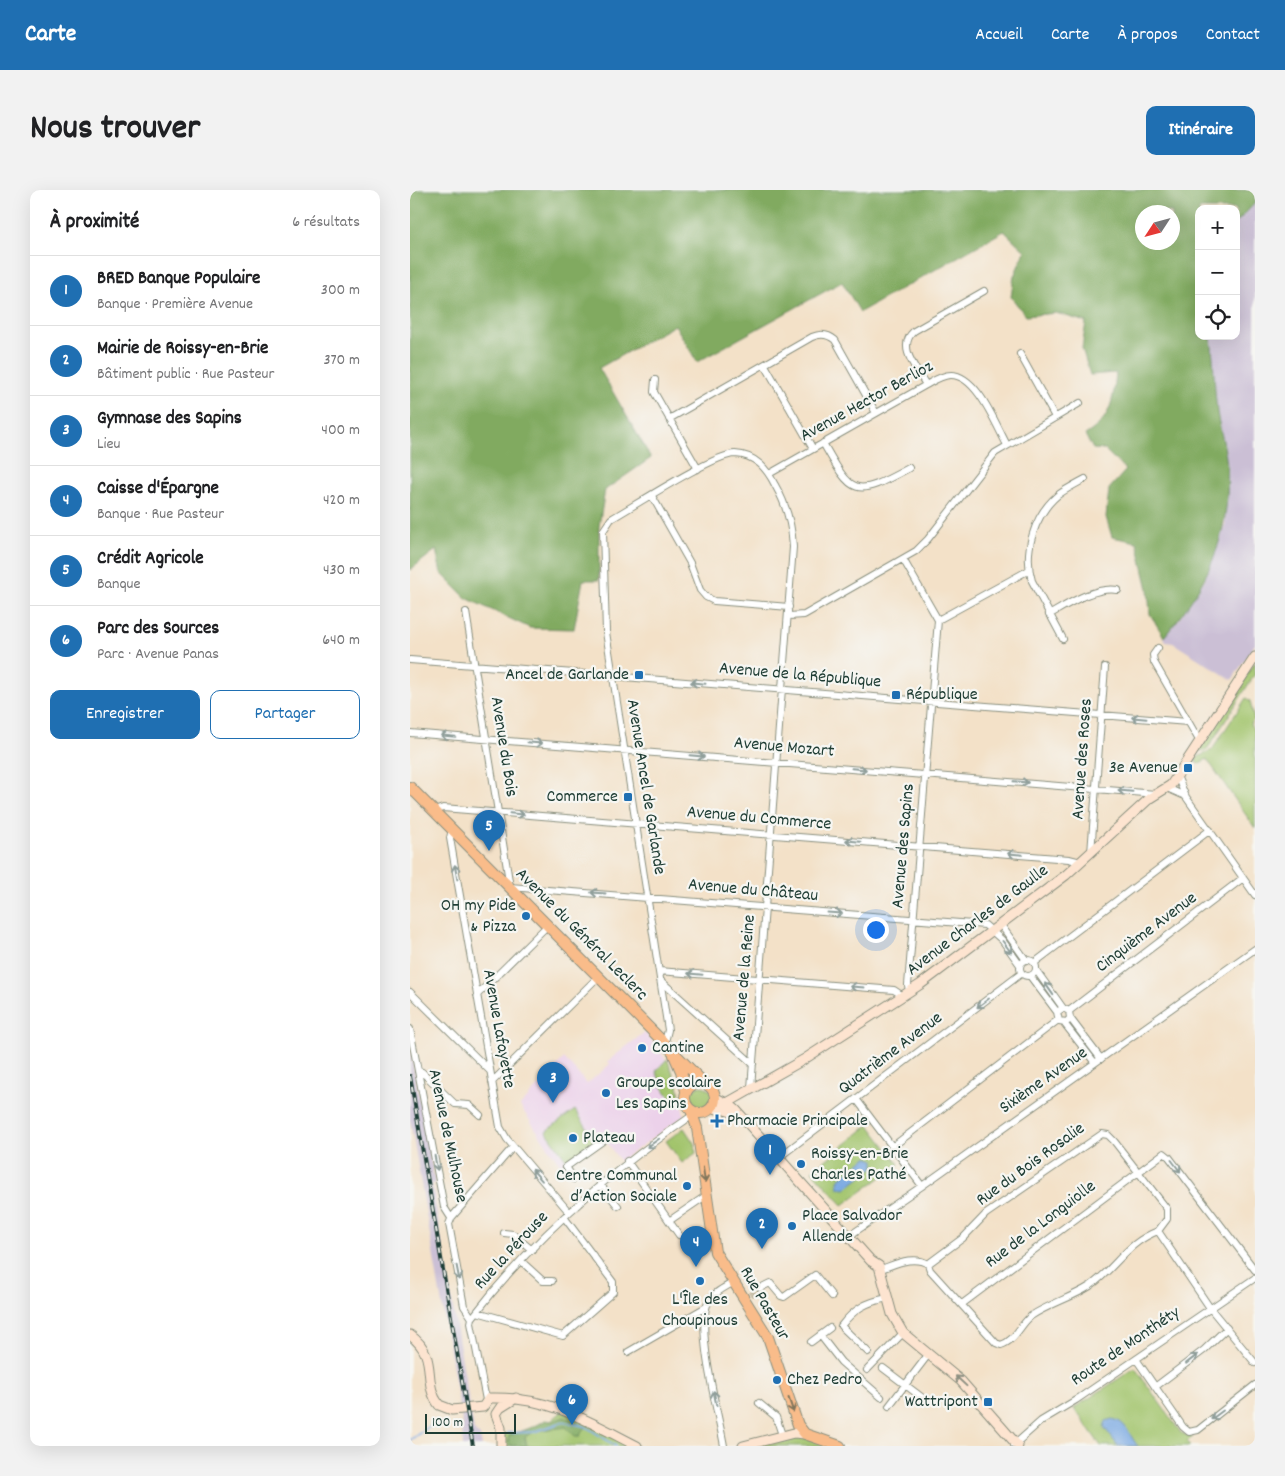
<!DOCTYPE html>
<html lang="fr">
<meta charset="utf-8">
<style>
:root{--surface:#fff;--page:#f2f2f2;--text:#202124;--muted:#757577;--line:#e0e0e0;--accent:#1f6fb2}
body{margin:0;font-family:Dekko,sans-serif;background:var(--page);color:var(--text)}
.controls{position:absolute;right:15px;top:15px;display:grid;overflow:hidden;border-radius:10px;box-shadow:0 5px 20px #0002}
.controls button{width:45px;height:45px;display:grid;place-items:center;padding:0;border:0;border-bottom:1px solid var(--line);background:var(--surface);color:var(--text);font:25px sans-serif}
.compass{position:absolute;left:725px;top:15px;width:45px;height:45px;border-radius:50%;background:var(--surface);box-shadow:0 5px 20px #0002;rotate:234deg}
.scale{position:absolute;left:15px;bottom:12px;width:91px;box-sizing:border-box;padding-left:5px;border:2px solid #1f3d34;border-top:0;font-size:14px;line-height:18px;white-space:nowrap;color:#1f3d34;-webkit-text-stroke:4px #f6f6f2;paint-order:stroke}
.you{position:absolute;left:465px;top:739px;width:18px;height:18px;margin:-12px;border:4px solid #fff;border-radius:50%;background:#1a73e8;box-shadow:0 0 0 8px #1a73e833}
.badge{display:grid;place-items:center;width:32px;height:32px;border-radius:50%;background:var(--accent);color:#fff;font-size:16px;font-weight:700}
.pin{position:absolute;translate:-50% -41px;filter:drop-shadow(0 1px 2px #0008)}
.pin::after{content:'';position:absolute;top:26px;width:18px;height:15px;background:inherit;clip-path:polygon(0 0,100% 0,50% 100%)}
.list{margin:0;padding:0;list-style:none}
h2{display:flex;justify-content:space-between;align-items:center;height:65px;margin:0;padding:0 20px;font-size:21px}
h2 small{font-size:16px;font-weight:400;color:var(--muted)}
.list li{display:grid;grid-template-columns:32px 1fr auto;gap:15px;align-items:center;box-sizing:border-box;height:70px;padding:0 20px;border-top:1px solid var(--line)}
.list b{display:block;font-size:19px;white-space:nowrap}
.list p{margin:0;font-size:16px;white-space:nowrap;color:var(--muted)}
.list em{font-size:16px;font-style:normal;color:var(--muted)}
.actions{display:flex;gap:10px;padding:15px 20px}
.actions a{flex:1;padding:11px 0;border:1px solid var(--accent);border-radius:10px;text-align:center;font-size:18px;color:var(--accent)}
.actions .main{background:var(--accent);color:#fff}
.icon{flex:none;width:28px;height:28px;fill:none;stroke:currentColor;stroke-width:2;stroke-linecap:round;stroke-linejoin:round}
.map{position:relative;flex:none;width:845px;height:1256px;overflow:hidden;border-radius:10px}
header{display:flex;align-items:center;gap:30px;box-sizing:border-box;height:70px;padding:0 25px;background:var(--accent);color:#fff}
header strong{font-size:24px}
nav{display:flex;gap:28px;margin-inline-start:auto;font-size:18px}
.intro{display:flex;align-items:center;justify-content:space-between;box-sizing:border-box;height:120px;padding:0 30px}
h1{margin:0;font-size:35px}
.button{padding:12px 22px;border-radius:10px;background:var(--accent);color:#fff;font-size:18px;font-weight:700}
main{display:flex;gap:30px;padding:0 30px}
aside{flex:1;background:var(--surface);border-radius:10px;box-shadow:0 5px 20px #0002}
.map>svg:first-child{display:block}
.built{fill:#ecd1ea}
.industrial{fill:#cbbfd5}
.green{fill:#a2c46c;stroke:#608050}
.forest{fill:#81aa60;stroke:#50744a;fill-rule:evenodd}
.water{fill:#79a8e2;stroke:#4c728b}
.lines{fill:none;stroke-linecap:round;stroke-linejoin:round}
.stream{stroke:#79a8e2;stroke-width:2}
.street-tunnel{stroke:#c9c0aa;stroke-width:6;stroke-dasharray:6 3;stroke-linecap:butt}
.street-casing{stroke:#898f7e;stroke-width:8}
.secondary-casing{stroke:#898f7e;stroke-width:11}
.primary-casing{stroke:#898f7e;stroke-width:12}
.street{stroke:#fff;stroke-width:6}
.secondary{stroke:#fde4d0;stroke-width:9}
.primary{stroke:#f9bc8a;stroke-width:10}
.rail-casing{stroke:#1f3d34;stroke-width:4}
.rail{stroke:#f6f6f2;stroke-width:2;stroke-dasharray:5.5;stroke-linecap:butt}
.oneway{stroke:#8f9e9a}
.oneway2{stroke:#81765b}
.oneway3{stroke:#8e9082}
.poi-dot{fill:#1f6fb2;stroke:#f6f6f2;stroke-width:2}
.labels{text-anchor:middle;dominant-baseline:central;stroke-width:4.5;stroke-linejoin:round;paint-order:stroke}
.street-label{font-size:18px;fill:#1f3d34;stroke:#f6f6f2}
.poi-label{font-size:18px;fill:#1f3d34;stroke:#f6f6f2;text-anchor:start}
</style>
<header>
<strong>Carte</strong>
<nav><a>Accueil</a><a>Carte</a><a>À propos</a><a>Contact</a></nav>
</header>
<div class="intro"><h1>Nous trouver</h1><a class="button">Itinéraire</a></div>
<main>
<aside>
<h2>À proximité<small>6 résultats</small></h2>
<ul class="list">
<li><span class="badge">1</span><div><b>BRED Banque Populaire</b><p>Banque · Première Avenue</p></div><em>300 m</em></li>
<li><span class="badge">2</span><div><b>Mairie de Roissy-en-Brie</b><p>Bâtiment public · Rue Pasteur</p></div><em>370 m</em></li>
<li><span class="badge">3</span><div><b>Gymnase des Sapins</b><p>Lieu</p></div><em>400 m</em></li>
<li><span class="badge">4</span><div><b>Caisse d'Épargne</b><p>Banque · Rue Pasteur</p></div><em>420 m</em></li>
<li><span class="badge">5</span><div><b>Crédit Agricole</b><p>Banque</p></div><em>430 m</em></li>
<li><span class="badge">6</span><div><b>Parc des Sources</b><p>Parc · Avenue Panas</p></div><em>640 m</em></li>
</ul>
<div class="actions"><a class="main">Enregistrer</a><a>Partager</a></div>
</aside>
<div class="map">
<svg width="845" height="1256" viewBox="0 0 845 1256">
<rect width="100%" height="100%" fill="#f6f6f2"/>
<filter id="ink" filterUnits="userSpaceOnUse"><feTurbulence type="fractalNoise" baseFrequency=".02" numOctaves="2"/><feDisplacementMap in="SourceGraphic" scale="10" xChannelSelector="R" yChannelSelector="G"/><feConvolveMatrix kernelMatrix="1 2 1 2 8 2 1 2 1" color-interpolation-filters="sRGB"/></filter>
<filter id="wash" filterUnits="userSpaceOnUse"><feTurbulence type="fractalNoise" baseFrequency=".0096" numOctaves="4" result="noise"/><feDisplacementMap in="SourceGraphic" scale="20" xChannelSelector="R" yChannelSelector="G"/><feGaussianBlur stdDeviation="1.12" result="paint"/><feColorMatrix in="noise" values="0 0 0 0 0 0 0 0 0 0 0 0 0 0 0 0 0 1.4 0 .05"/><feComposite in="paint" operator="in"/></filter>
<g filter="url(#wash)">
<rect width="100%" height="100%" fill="#f3e1c8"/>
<!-- built -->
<path class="built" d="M235,842L260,875L268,895L274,926L210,971L193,947L152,977L110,916L154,868L177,894L200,874L198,871Z"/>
<!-- industrial -->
<path class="industrial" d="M845,13V454L822,490L763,453L756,452L754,447L770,428L795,389L815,334L817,278L807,221L801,146H826V33Z
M0,858L25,993L22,994L64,1241L70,1246L72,1256H53L52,1231L0,929Z"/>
<!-- green -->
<path class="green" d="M845,472V484L800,555C797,559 794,563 789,560Z
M836,508L840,511L844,530L840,534L845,542V638L797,569L788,574L784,569L802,560Z
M257,869L268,895L271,911L265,915L252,896L246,881Z
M279 908a12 12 0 1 1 24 0a12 12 0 1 1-24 0Z
M165,920L187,952L158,972L136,941Z
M459,935L489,974L433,1015L402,981Z
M274,938L284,953L286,963L272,973L256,951Z
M725,1178L771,1243L783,1247L777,1251L780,1256H691L664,1218Z
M155,1219L227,1256H91L92,1248L97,1243L129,1241Z
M384,1243L425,1256H333Z"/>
<!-- forest -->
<path class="forest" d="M0,0H845V13L826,33V19H789V146H801C804,171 804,197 807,222C810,241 816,259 817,278C821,347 797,396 754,447L740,424L738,399L727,352L702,347L696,327L699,299L716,280L695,260L683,259L675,245C701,229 703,212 706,183L680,185L672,158L676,132L646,123L616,126L601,107L604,86L615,61L594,41L450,122L432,92L287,172L265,135L189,178L241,268L195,300L189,336V390H173L164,439L120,438L56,408L31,383L26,360L0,380ZM732,22H762V52H732Z
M154,1227L177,1237L173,1239L170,1246H165L156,1237C145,1239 124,1239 115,1247L117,1256H103L98,1253L99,1246C108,1242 129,1236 135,1230L143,1231Z"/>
<!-- water -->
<path class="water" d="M457,967L464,970V977L435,999L429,998L428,990Z
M702,1229C717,1231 719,1246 728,1256H708L694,1237L696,1231Z"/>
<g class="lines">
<!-- stream -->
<path class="stream" d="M97,1243L124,1242L153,1232L175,1236L206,1256
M0,1250L25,1232"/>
</g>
</g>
<g filter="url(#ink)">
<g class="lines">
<!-- street-tunnel -->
<path class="street-tunnel" d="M341,1105L350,1098"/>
<defs>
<path id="street" d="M610,164L645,227
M355,175L403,259
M245,190L244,202L288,279
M516,195C507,179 486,157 504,141L574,101
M259,229L402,147C411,143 418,144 425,150L466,223
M413,253C443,306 444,308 499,278
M359,284L516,195C523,191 532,185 541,185C567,185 586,235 597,255
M242,306L280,373L290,400L296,407L304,411L379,417
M493,369L528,430L498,795L499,802
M56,422L100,697L575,735L592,750L610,775
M639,425C658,414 685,396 708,400
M379,426L394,425L506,361L518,349L585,263L670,213
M528,430L619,380
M653,449L622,391C613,362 624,325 648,305C656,299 666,294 675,289
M748,458L743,465L744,472L790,552
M0,470L778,532
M0,543L746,604
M767,586L776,607L845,705
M757,598L775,606
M24,621L33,618L659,669L671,672
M42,639L40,648L90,937L97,949L159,1022
M681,663L695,477
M591,735L616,770
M610 778a8 8 0 1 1 16 0a8 8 0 1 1-16 0Z
M624,773L800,640
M626,780L653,818
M249,781L484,800L493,806
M620,786L647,822
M250,790L343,874
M0,802L80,881
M67,805L138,735
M659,821L833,688
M660,828L657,832L649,831L647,822L653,818L659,821L660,828L691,869
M654,833L685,873
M0,839L34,1017L41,1028
M255,852L258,840L196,442L193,341L201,329C224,316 304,264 325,264C346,265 357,279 365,295C376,314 382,335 383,357L341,898
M8,881L12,882L45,914L59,915L70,925
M82,892L189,786
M447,910L512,996
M482,957L648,830
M368,968L612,783
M217,971L269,1045
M164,989L156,977L194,950
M190,994L208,1016
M259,1031L297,1005
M94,1043L103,1044L122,1060
M439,1046L512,996L845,759
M111,1071L133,1091H142
M518,1074L553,1048L576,1024L692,944L698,945L704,951L757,1019V1029L748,1041
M471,1079C486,1074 503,1065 518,1074L520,1080L586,1153L591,1155C605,1151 610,1135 621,1126C639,1114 661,1108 680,1096C706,1078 716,1053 748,1041L800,1118L845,1173
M350,1098L360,1093L371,1106L374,1107L405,1085L422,1106
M552,1114L754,963L759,967L845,1080
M67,1122L153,1146L203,1102V1092L154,1027
M62,1128C124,1047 199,982 283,925
M410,1145L431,1172L471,1207
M401,1152L420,1138
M218,1162L296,1117
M458,1162L431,1136C444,1119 456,1112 478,1108
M726,1169L773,1237L779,1242L788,1240L845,1195
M473,1178L518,1212
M457,1180L493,1143
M745,1197L794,1160L817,1138
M76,1210L61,1133L62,1128L54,1116L39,1034L42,1027L103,957
M349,1213L366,1227L372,1245
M479,1216L518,1165
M604,1255L631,1231L666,1210L845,1088
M314,1256C309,1226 284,1135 299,1111C304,1102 316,1097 324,1092"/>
<path id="secondary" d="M306,908L320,915L326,920L461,1071L469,1076L482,1124L493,1143L551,1191L608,1256
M317,913L393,870L511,794L656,685L740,608L761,595L845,467
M301,918L315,920L327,924
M0,1145C30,1167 11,1191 29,1215L42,1220L73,1217
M73,1217L79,1208C138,1206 176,1230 227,1256
M86,1224L91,1238V1256
M86,1224L90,1218L106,1208
M333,1256L384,1243L395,1244"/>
<path id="primary" d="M0,597L294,893
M264,865L271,881L276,901
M275 908a15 15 0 1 1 30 0a15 15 0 1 1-30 0Z
M281,920L287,938L305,1062L358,1147L388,1235L395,1244L430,1256"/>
</defs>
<!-- street casing -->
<use href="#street" class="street-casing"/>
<!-- secondary casing -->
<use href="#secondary" class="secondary-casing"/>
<!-- primary casing -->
<use href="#primary" class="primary-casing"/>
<!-- street -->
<use href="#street" class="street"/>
<!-- secondary -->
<use href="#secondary" class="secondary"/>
<!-- primary -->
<use href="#primary" class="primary"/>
<defs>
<path id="rail" d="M0,886L63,1256"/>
</defs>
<!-- rail casing -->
<use href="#rail" class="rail-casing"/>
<!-- rail -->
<use href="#rail" class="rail"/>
</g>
<!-- one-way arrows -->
<defs><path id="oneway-shaft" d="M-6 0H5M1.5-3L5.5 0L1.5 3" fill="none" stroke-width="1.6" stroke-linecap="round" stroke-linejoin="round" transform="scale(1.25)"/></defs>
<g class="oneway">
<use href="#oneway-shaft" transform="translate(288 493) rotate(-175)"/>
<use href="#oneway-shaft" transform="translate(729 528) rotate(-175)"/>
<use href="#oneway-shaft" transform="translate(38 546) rotate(-175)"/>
<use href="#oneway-shaft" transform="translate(125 553) rotate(5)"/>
<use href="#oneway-shaft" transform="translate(287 566) rotate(5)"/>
<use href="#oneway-shaft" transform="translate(449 579) rotate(5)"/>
<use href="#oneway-shaft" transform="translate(611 592) rotate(5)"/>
<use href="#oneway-shaft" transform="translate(715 601) rotate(-175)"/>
<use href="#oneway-shaft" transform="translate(107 624) rotate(5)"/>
<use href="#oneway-shaft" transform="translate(443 651) rotate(-175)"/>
<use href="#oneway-shaft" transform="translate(605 664) rotate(-175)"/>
<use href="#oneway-shaft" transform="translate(46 682) rotate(-100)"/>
<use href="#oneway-shaft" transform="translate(188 703) rotate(-176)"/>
<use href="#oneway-shaft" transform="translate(425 723) rotate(4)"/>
<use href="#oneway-shaft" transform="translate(597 757) rotate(53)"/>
<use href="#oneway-shaft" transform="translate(285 784) rotate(-175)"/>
<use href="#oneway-shaft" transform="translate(447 797) rotate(-176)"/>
<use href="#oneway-shaft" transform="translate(639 799) rotate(-125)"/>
<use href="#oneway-shaft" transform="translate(573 813) rotate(143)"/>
<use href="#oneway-shaft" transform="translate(243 953) rotate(145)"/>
<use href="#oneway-shaft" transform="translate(26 973) rotate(79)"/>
<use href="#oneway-shaft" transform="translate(766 976) rotate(53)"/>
<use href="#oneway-shaft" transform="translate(127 985) rotate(-131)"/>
<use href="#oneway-shaft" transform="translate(48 1083) rotate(79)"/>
<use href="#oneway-shaft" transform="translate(782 1169) rotate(-38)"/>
<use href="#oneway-shaft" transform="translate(305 1208) rotate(-101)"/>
<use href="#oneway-shaft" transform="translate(807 1225) rotate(143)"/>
</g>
<g class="oneway2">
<use href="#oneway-shaft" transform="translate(294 985) rotate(82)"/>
<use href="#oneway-shaft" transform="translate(381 1215) rotate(71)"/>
</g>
<use class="oneway3" href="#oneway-shaft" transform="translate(551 1191) rotate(-137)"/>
</g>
<!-- markers -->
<g class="poi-dot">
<rect x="224" y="480" width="10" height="10" rx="2.5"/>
<rect x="481" y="500" width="10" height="10" rx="2.5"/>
<rect x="773" y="573" width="10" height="10" rx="2.5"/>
<rect x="213" y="602" width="10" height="10" rx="2.5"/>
<circle cx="116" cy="726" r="5"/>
<circle cx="232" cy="858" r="5"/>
<circle cx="196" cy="903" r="5"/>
<path d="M304.5 923.5h5v5h5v5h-5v5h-5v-5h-5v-5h5z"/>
<circle cx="163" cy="948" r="5"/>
<circle cx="391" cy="974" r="5"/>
<circle cx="277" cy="996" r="5"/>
<circle cx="382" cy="1036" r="5"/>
<circle cx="290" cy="1091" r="5"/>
<circle cx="367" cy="1190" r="5"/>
<rect x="573" y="1207" width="10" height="10" rx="2.5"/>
</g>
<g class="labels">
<!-- street labels -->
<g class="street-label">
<text transform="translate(457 212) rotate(-29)">Avenue Hector Berlioz</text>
<text transform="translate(390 486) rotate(5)">Avenue de la République</text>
<text transform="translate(93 557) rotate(81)">Avenue du Bois</text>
<text transform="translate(374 558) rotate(5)">Avenue Mozart</text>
<text transform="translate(673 569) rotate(-86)">Avenue des Roses</text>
<text transform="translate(235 597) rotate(81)">Avenue Ancel de Garlande</text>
<text transform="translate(349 629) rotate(5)">Avenue du Commerce</text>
<text transform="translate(494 656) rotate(-85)">Avenue des Sapins</text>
<text transform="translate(343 701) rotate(5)">Avenue du Château</text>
<text transform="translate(568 731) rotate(-37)">Avenue Charles de Gaulle</text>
<text transform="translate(737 743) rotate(-37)">Cinquième Avenue</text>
<text transform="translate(171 745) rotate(45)">Avenue du Général Leclerc</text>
<text transform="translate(335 788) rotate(-85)">Avenue de la Reine</text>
<text transform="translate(88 839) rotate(80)">Avenue Lafayette</text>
<text transform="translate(481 864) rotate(-37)">Quatrième Avenue</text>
<text transform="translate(634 891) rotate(-35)">Sixième Avenue</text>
<text transform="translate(37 946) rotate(78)">Avenue de Mulhouse</text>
<text transform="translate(621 975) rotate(-36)">Rue du Bois Rosalie</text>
<text transform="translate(631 1035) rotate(-37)">Rue de la Longuiolle</text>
<text transform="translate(102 1061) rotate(-47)">Rue la Pérouse</text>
<text transform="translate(354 1114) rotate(60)">Rue Pasteur</text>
<text transform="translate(716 1157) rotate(-34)">Route de Monthéty</text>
</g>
<!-- poi labels -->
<g class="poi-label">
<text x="219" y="485" text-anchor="end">Ancel de Garlande</text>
<text x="496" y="505">République</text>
<text x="768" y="578" text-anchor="end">3e Avenue</text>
<text x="208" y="607" text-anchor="end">Commerce</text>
<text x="106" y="716" text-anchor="end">OH my Pide<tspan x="106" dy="21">&amp; Pizza</tspan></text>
<text x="242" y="858">Cantine</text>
<text x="206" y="893">Groupe scolaire<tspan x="206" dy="21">Les Sapins</tspan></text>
<text x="317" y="931">Pharmacie Principale</text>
<text x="173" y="948">Plateau</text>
<text x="401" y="964">Roissy-en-Brie<tspan x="401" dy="21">Charles Pathé</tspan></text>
<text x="267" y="986" text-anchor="end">Centre Communal<tspan x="267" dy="21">d’Action Sociale</tspan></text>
<text x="392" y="1026">Place Salvador<tspan x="392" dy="21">Allende</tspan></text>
<text x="290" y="1110" text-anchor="middle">L'Île des<tspan x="290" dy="21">Choupinous</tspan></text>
<text x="377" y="1190">Chez Pedro</text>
<text x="568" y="1212" text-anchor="end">Wattripont</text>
</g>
</g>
</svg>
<div class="controls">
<button>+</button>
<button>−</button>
<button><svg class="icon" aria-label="locate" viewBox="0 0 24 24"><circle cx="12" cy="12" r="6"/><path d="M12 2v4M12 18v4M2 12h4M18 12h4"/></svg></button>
</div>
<svg class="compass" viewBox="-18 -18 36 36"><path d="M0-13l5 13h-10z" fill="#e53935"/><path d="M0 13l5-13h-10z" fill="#757577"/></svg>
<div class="scale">100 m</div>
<div class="you"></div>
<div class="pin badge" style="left:360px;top:985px">1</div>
<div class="pin badge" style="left:352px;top:1059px">2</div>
<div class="pin badge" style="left:143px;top:913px">3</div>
<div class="pin badge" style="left:286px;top:1077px">4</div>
<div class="pin badge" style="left:79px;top:661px">5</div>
<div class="pin badge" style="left:162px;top:1235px">6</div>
</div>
</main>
